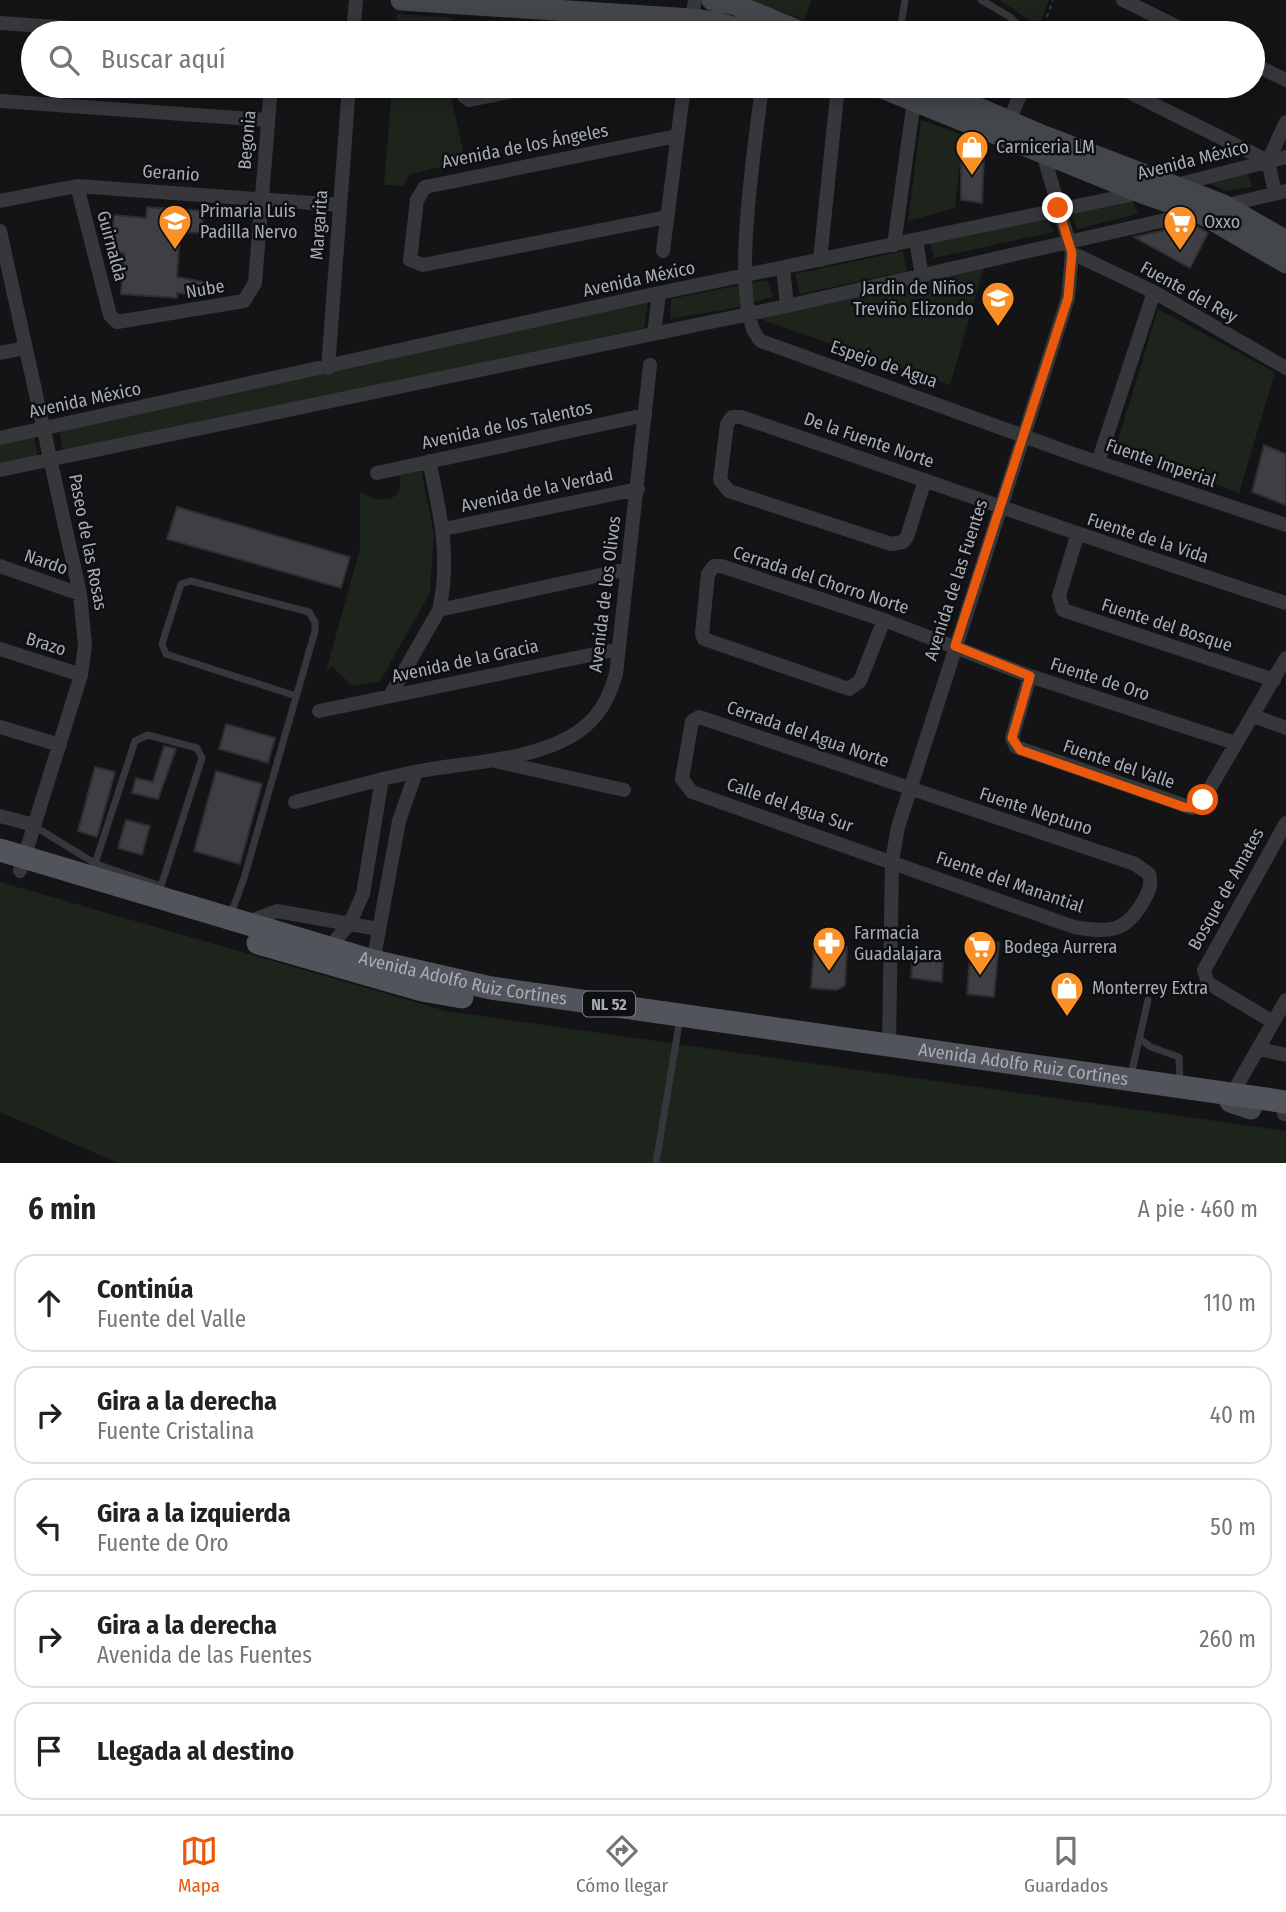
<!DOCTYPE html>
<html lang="es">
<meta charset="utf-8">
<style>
:root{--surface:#fff;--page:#f2f2f2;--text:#222;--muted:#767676;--line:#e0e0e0;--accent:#ea580c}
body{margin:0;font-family:"Fira Sans Condensed",sans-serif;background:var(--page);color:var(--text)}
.stop{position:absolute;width:21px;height:21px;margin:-16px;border:5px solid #ea580c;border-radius:50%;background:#fff}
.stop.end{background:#ea580c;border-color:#fff;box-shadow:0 2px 7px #0008}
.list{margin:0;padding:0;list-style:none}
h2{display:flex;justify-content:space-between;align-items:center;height:91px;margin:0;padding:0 28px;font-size:30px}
h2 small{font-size:23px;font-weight:400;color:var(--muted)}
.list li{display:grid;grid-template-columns:46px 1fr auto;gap:21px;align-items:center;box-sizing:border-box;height:98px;margin:0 14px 14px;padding:0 14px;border:2px solid var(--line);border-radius:21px}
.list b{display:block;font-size:26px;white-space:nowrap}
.list p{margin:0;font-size:23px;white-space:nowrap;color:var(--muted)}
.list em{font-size:23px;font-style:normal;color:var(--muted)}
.icon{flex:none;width:38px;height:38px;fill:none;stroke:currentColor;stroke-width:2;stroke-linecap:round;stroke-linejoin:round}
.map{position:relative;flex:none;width:1286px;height:1163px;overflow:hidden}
.search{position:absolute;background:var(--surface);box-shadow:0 4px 18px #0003;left:21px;right:21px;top:21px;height:77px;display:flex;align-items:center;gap:18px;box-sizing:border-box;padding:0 24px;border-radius:38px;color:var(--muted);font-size:26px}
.sheet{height:651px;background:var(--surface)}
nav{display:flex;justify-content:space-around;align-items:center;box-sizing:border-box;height:98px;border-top:2px solid var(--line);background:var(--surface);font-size:19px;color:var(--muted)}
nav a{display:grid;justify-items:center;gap:4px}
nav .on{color:var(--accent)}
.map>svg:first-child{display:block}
.green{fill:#1c241c}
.building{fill:#3e3f43;stroke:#2e2e32;stroke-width:2}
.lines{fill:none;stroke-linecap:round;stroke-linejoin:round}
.path{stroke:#3b3e42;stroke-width:2;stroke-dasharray:3.5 5;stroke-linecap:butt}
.lane{stroke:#35373b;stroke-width:7}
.street{stroke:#35373b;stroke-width:14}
.secondary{stroke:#43464b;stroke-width:21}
.primary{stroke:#51545a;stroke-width:23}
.route{stroke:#ea580c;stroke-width:9}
.labels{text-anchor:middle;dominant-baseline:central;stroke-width:5;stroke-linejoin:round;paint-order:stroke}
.shield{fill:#0f0f11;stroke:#787e85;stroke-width:2}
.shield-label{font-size:16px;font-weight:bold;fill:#a5adb7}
.street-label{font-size:18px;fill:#a5adb7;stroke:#0f0f11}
.poi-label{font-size:18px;fill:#a5adb7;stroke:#0f0f11;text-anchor:start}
</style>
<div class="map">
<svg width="1286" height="1163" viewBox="0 0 1286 1163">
<rect width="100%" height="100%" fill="#141416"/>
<!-- green -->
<path class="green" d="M748,0H811L805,20Z
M999,0H1049L1039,26Z
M397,14L454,18L441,33H396Z
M392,86H449L465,161L410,174L403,186L384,185Z
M921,120L963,135L955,208L908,221Z
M1248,174L1252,187L1224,191L1206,181Z
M1131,197L1138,214L1077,229L1070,212Z
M1047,214L1054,232L934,258L930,242Z
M903,251L907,271L800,294L795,274Z
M984,267L950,385L760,319Z
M767,280L773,297L752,302L751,283Z
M741,285L740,307L670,319L671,299Z
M648,302L644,328L64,455L59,431Z
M1158,309L1275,372L1239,493L1116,447Z
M34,437L38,459L0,467V444Z
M420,465L434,534L430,593L380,681L353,686L332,667L326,671L360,549V492C374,501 381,501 396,496L400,488V473Z
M0,882L446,1011L1286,1131V1163H118L0,1112Z"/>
<!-- building -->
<path class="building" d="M961,155H984L982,203L961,200Z
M147,207L203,211L202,233L180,232L177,277L204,282L203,295L177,293V298L121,294L124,253L111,252L114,215L146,218Z
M1193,224L1208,233L1190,268L1134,237Z
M1264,445L1286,454V505L1252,492Z
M177,507L350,557L341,588L167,539Z
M226,724L275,738L268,763L219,749Z
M164,746L176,749L158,799L132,793L136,778L153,782Z
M95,767L115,772L97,837L78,831Z
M216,771L262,784L240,864L194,851Z
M126,820L150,826L142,855L118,848Z
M972,932L999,943L994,997L967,994Z
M814,945L847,947L845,985L837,990L811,988Z
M913,956L943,960L942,982L911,978Z"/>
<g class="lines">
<!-- path -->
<path class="path" d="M1041,33L1053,0"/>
<!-- lane -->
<path class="lane" d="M981,0L1010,17L1027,33
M900,31L905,0
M34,826L96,864L161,886V889
M92,873L135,741L148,735L197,748L202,758L161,886
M231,914L244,878L315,631V622L309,612L191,581L181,584L162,644L166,654L296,696
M1140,1039L1151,1047L1179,1057L1180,1082
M1131,1075L1148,1000
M656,1163L680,1018"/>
<!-- street -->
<path class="street" d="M1123,0L1190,33
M0,23L142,33
M353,33L356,0
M454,33L455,31
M690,33L695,0
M1253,64L1286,80
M460,86L464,96L469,100L540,86
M762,86C757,134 727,312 761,341L1076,455L1286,525
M1117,86L1268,161
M0,101L268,120
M1009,121L1024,86
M1268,161L1286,122
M1268,161L1275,193
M77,186L110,315L117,322L244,301L255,283L271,86
M1172,186L1286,157
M0,201L77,186L340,205
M1223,206L1286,191
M667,217L423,265L410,260L417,200L425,187L677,136
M0,231L80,594L85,645L81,675L20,871
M916,240L922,276
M894,245L916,86
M663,251L684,86
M1072,253L1154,292L1286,368
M820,260L838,86
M783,268L787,306
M654,334L659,293
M0,353L25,348
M328,368L349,86
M0,438L659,293L1139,193
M1098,462L1154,292
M0,470L787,306L1196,213
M377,473L645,415
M925,480L907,537L903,542L891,544L729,491L720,480L727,424L732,417H741C923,479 1103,544 1286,603
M444,529L638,489
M1077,536L1059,596L1063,610L1274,680
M0,566L80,594
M439,610L628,569
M884,620L860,681L849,689L704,639L702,634L708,574L714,566H721L884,620L1030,676L1235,743
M0,649L81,675
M1030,676L1012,738L1016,747L1192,808L1203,800L1286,658
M390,696L439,610C451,558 440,512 429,461
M319,711L619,649
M1254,716L1286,728
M699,717L1135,864L1149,874C1152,885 1149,891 1144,900C1126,933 1109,933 1074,927L692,792L682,779L692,721Z
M0,727L60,745
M495,761L624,790
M295,802C335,792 374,780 414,772C465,762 537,761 579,731C600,716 609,698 616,674L650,365
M0,816L34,825
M245,923L277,911L378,929
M329,955V948L350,923L363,894L382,779
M372,968L399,821L416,772
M1273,1022L1208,983L1204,970L1286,823
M889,1045L892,861L898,827L1068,298L1072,253L1042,150
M1259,1049L1286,1055
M1232,1094L1286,1000
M1284,1114H1286"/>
<!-- secondary -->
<path class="secondary" d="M401,0L691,19L716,22L756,33
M712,0L736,5L804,33
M877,86L1142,193L1200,213L1286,263
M927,86L1039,134L1224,205L1286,241
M1232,1094L1230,1102L1251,1109"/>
<!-- primary -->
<g class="primary">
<path id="s1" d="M0,850L373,961L491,988L1286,1102"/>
<path d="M258,943L422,990L462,997"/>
</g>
</g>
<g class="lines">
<!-- route -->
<path class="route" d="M1058,208L1072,253L1068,298L955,646L1030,676L1012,738L1020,750L1184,807L1192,808L1203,800"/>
</g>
<!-- icons -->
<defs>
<symbol id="shop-pin" viewBox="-11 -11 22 30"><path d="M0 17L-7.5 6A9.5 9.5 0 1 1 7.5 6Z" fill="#fb9027" stroke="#0f0f11"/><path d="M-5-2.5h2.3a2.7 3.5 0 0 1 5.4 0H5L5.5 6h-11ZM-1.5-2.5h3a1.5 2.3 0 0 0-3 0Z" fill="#fff"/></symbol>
<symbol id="school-pin" viewBox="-11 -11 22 30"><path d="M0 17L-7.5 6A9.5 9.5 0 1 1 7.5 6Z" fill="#fb9027" stroke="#0f0f11"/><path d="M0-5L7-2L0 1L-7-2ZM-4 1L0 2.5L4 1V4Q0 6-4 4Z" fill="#fff"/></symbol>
<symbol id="supermarket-pin" viewBox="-11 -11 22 30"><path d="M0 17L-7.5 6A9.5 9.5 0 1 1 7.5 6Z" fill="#fb9027" stroke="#0f0f11"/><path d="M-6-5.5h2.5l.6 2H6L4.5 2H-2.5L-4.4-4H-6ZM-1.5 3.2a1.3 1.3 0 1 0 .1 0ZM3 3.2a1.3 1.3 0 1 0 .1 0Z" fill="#fff"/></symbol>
<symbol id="pharmacy-pin" viewBox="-11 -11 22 30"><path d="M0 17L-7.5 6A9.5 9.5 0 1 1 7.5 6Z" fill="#fb9027" stroke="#0f0f11"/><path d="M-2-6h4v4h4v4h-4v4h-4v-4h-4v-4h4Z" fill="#fff"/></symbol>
</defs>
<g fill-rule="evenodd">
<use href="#shop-pin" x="953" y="128" width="38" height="52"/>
<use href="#school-pin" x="156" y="202" width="38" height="52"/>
<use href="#supermarket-pin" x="1161" y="203" width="38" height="52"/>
<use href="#school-pin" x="979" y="279" width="38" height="52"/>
<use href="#pharmacy-pin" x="810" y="924" width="38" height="52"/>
<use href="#supermarket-pin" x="961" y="928" width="38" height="52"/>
<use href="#shop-pin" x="1048" y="969" width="38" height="52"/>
</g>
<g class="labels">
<!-- shield labels -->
<rect class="shield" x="583" y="991.5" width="52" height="25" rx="5"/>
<g class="shield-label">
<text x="609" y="1004">NL 52</text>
</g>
<!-- street labels -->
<g class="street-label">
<text transform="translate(247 140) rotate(-85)">Begonia</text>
<text transform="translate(525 146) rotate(-11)">Avenida de los Ángeles</text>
<text transform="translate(1193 160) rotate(-14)">Avenida México</text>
<text transform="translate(171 173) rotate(4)">Geranio</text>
<text transform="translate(319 225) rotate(-86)">Margarita</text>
<text transform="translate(112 246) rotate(75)">Guirnalda</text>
<text transform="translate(639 279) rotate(-12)">Avenida México</text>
<text transform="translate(205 289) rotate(-10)">Nube</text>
<text transform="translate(1189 292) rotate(29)">Fuente del Rey</text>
<text transform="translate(884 364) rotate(19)">Espejo de Agua</text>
<text transform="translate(85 400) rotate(-12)">Avenida México</text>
<text transform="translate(507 425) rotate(-12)">Avenida de los Talentos</text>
<text transform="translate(869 440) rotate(19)">De la Fuente Norte</text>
<text transform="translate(1161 463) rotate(19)">Fuente Imperial</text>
<text transform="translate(537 490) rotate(-12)">Avenida de la Verdad</text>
<text transform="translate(1148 538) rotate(18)">Fuente de la Vida</text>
<text transform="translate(88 542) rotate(79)">Paseo de las Rosas</text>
<text transform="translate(46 562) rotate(19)">Nardo</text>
<text transform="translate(821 580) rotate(18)">Cerrada del Chorro Norte</text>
<text transform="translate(956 580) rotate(-72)">Avenida de las Fuentes</text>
<text transform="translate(605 594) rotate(-83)">Avenida de los Olivos</text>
<text transform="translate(1167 625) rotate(18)">Fuente del Bosque</text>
<text transform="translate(46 644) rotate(17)">Brazo</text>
<text transform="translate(465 661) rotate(-12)">Avenida de la Gracia</text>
<text transform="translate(1100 679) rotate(18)">Fuente de Oro</text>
<text transform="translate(808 734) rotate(19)">Cerrada del Agua Norte</text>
<text transform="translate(1119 764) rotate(19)">Fuente del Valle</text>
<text transform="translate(790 805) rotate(19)">Calle del Agua Sur</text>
<text transform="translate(1036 811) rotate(18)">Fuente Neptuno</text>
<text transform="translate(1010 882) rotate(19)">Fuente del Manantial</text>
<text transform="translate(1226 889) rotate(-61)">Bosque de Amates</text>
<text stroke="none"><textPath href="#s1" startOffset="481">Avenida Adolfo Ruiz Cortínes</textPath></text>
<text stroke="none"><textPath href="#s1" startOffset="1048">Avenida Adolfo Ruiz Cortínes</textPath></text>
</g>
<!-- poi labels -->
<g class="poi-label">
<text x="996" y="147">Carniceria LM</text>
<text x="200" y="211">Primaria Luis<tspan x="200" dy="21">Padilla Nervo</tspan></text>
<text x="1204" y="222">Oxxo</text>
<text x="974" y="288" text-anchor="end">Jardin de Niños<tspan x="974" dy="21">Treviño Elizondo</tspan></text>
<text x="854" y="933">Farmacia<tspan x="854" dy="21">Guadalajara</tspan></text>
<text x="1004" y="947">Bodega Aurrera</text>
<text x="1092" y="988">Monterrey Extra</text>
</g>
</g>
</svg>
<div class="stop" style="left:1203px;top:800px"></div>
<div class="stop end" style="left:1058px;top:208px"></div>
<div class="search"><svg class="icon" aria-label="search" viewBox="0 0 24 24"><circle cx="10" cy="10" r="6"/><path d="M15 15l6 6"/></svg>Buscar aquí</div>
</div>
<section class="sheet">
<h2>6 min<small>A pie · 460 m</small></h2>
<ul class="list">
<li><svg class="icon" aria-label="ahead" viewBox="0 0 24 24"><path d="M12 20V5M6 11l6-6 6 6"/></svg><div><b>Continúa</b><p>Fuente del Valle</p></div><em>110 m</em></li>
<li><svg class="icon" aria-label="right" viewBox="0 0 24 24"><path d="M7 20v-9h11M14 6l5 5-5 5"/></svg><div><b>Gira a la derecha</b><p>Fuente Cristalina</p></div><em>40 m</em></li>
<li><svg class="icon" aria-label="left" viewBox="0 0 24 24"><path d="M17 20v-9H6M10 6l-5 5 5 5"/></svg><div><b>Gira a la izquierda</b><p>Fuente de Oro</p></div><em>50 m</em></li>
<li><svg class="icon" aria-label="right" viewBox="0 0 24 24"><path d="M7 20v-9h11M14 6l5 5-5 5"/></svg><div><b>Gira a la derecha</b><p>Avenida de las Fuentes</p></div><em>260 m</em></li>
<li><svg class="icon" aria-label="arrive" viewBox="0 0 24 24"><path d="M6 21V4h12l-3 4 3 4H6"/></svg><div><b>Llegada al destino</b></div></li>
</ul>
</section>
<nav>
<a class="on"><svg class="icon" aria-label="map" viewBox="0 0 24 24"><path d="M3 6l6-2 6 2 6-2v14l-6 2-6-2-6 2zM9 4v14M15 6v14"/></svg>Mapa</a>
<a><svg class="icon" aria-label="directions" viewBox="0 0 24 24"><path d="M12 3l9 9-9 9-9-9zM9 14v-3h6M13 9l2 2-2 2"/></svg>Cómo llegar</a>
<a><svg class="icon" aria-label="saved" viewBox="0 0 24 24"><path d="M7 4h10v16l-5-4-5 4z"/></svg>Guardados</a>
</nav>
